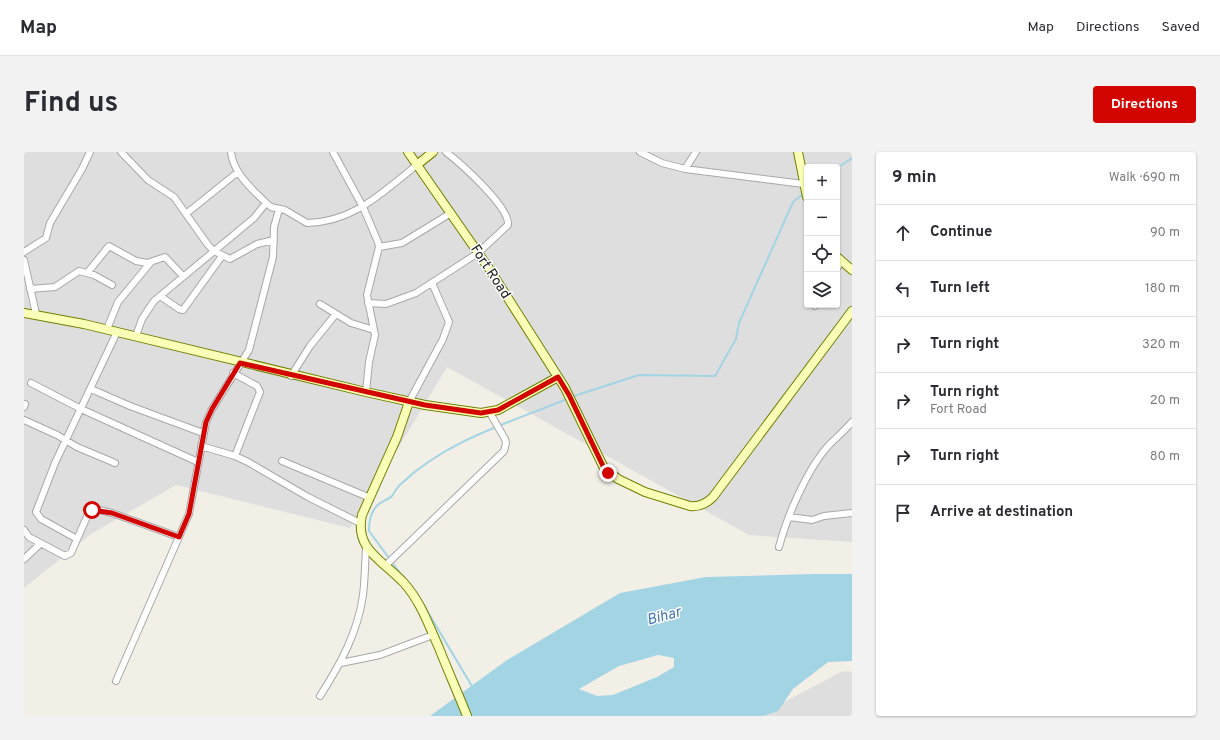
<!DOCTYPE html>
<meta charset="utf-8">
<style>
:root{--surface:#fff;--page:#f2f2f3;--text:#2b2b33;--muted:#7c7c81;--line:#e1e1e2;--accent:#d20500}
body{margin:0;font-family:Overpass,sans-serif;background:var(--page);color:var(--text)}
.controls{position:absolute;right:12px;top:12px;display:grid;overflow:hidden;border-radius:4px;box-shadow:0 1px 3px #0004}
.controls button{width:36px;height:36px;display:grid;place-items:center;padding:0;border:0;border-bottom:1px solid var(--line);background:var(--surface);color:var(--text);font:20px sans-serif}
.stop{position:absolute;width:12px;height:12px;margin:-9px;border:3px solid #d20500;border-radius:50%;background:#fff}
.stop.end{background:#d20500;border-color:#fff;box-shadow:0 1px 4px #0008}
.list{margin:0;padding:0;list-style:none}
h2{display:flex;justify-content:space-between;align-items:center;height:52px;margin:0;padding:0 16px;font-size:17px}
h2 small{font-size:13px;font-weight:400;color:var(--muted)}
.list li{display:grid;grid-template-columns:26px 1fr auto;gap:12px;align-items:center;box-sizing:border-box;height:56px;padding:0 16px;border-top:1px solid var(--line)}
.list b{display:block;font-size:15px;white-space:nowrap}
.list p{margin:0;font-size:13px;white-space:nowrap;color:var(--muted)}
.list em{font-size:13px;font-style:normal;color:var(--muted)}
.icon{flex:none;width:22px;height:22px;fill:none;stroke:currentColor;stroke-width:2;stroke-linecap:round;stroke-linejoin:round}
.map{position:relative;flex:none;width:828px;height:564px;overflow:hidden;border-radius:4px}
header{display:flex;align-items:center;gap:24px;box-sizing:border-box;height:56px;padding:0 20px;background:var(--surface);border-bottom:1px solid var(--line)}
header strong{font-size:19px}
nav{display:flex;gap:22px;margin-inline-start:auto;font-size:14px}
.intro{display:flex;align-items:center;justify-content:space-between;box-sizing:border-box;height:96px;padding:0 24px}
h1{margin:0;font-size:28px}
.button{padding:10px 18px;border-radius:4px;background:var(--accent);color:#fff;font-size:14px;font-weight:700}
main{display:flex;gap:24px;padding:0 24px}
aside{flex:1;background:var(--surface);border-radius:4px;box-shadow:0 1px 3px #0004}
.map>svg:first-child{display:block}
.residential{fill:#dfdede;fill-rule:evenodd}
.water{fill:#a3d4e4;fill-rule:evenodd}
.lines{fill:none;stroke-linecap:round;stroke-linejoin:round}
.stream{stroke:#a3d4e4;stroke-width:2}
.street-casing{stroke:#a8a8a8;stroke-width:8}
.secondary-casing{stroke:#708000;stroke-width:10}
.street{stroke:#fff;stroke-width:6}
.secondary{stroke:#faffb8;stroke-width:8}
.route{stroke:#d20500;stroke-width:5}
.labels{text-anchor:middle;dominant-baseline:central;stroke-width:3;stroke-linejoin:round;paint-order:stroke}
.street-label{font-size:14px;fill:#212121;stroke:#fff}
.water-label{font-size:15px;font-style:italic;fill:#4077b3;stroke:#fff}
</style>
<header>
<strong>Map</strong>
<nav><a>Map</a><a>Directions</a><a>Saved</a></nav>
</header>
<div class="intro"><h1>Find us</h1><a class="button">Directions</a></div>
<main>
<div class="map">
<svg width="828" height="564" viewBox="0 0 828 564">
<rect width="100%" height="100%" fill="#f2efe7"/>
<!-- residential -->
<path class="residential" d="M0,0H828V390L725,383L423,215L326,376L152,333L67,382L0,436ZM783,15H813V153H783Z
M819,519L828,520V564H730L739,561Z"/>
<!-- water -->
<path class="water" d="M790,422H828V509L804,510L769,537L754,559L739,564H406L483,508L596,441L682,425ZM634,503L650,506V515L633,525L589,543L573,544L555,537L595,514Z"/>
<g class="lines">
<!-- stream -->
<path class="stream" d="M813,16L828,6
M547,245L615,223L691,224L712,187L715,171L769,50L779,42
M376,421L345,379C345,369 347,358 355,352C359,349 365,347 368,344C371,340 373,335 377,332C423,288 485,271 543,247
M392,440L449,536"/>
<defs>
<path id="street" d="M97,0L124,28L150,45L184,93L190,99L206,107L233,92L250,88
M207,0C209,21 228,37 242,51L247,55L261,58L283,71C330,70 359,40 394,12
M309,0L339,55L354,90L355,95L343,143L351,183L345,210L342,240
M616,0L638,11L661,17L779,32
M661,17L672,0
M163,61L214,20
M355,95L378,91L427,61
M0,100L22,86L26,71L58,17L66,0
M0,108L12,162
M813,116L817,109
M64,120L85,94L112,109L123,111L141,105L159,124
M6,137L31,135L55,119L70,123L88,133
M136,144L155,157L159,158L198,104
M344,151L362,152L392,141L454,101L484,73C486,55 436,11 422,0
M296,152L327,171L350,178
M791,154L792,153
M83,177L94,150L127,110
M112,184L118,167L130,149L230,66L242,51
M209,221L233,234L236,240L211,304
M267,224L286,194L311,163
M7,231L57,257L174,310
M67,237L106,254L179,281
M385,250L419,187L425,170L408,131
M0,255L1,252
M0,268L33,283L53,295L91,311
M177,294L211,304L224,310L284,345L336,371
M258,309L344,345
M765,365L788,368L800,364L828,361
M0,378L5,385L41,404L47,401L65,360L71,357L88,361L155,385
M53,387L17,367L12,360L31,311L93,180
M755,395C763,364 784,315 806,292C813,285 821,278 828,270
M0,407L16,392
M361,414L480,299L482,291L481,287L466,261
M317,511L356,503L409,483
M92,529L165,362L182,270L188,257L225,198L249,105L250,75L255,57
M296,544C316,513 334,480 339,443C341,427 341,411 342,396"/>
<path id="secondary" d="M384,0L466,118L541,236L580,316L594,327L621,340L666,354C675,355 682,352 689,345L828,159
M774,0L783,45
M394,12L409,0
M813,105L828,118
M0,161L60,172L342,240L401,253L457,261L474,258L534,225
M385,250L373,285L338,363C330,398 360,409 380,431C397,450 405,474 415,496C424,519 434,541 443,564"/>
</defs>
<!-- street casing -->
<use href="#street" class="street-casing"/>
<!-- secondary casing -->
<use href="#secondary" class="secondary-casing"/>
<!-- street -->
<use href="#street" class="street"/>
<!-- secondary -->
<use href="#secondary" class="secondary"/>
</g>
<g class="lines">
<!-- route -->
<path class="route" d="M68,358L88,361L155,385L165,362L182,270L188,257L216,211L401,253L457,261L474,258L534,225L545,243L580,316L584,321"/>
</g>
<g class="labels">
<!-- street labels -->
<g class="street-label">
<text transform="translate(466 120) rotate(57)">Fort Road</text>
</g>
<!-- water labels -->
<g class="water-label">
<text transform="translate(640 465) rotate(-15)">Bihar</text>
</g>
</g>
</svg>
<div class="controls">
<button>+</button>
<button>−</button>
<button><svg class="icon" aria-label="locate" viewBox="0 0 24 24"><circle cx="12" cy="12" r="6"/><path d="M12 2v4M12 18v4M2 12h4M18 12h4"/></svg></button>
<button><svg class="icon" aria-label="layers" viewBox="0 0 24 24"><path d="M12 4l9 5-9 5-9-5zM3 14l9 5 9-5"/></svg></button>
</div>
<div class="stop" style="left:68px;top:358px"></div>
<div class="stop end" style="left:584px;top:321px"></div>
</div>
<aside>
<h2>9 min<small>Walk · 690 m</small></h2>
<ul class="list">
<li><svg class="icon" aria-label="ahead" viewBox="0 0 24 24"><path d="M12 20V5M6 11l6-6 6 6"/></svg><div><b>Continue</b></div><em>90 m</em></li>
<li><svg class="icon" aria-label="left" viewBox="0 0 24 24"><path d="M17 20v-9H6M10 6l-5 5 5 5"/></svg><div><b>Turn left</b></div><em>180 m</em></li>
<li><svg class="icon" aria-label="right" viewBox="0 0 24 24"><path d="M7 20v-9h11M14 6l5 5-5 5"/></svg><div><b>Turn right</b></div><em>320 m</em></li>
<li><svg class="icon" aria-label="right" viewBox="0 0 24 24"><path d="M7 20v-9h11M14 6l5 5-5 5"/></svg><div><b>Turn right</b><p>Fort Road</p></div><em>20 m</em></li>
<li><svg class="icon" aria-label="right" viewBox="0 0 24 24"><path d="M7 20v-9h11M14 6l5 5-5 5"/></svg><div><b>Turn right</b></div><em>80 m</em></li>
<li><svg class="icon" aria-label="arrive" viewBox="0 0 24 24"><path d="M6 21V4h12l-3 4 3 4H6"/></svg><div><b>Arrive at destination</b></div></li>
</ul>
</aside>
</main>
